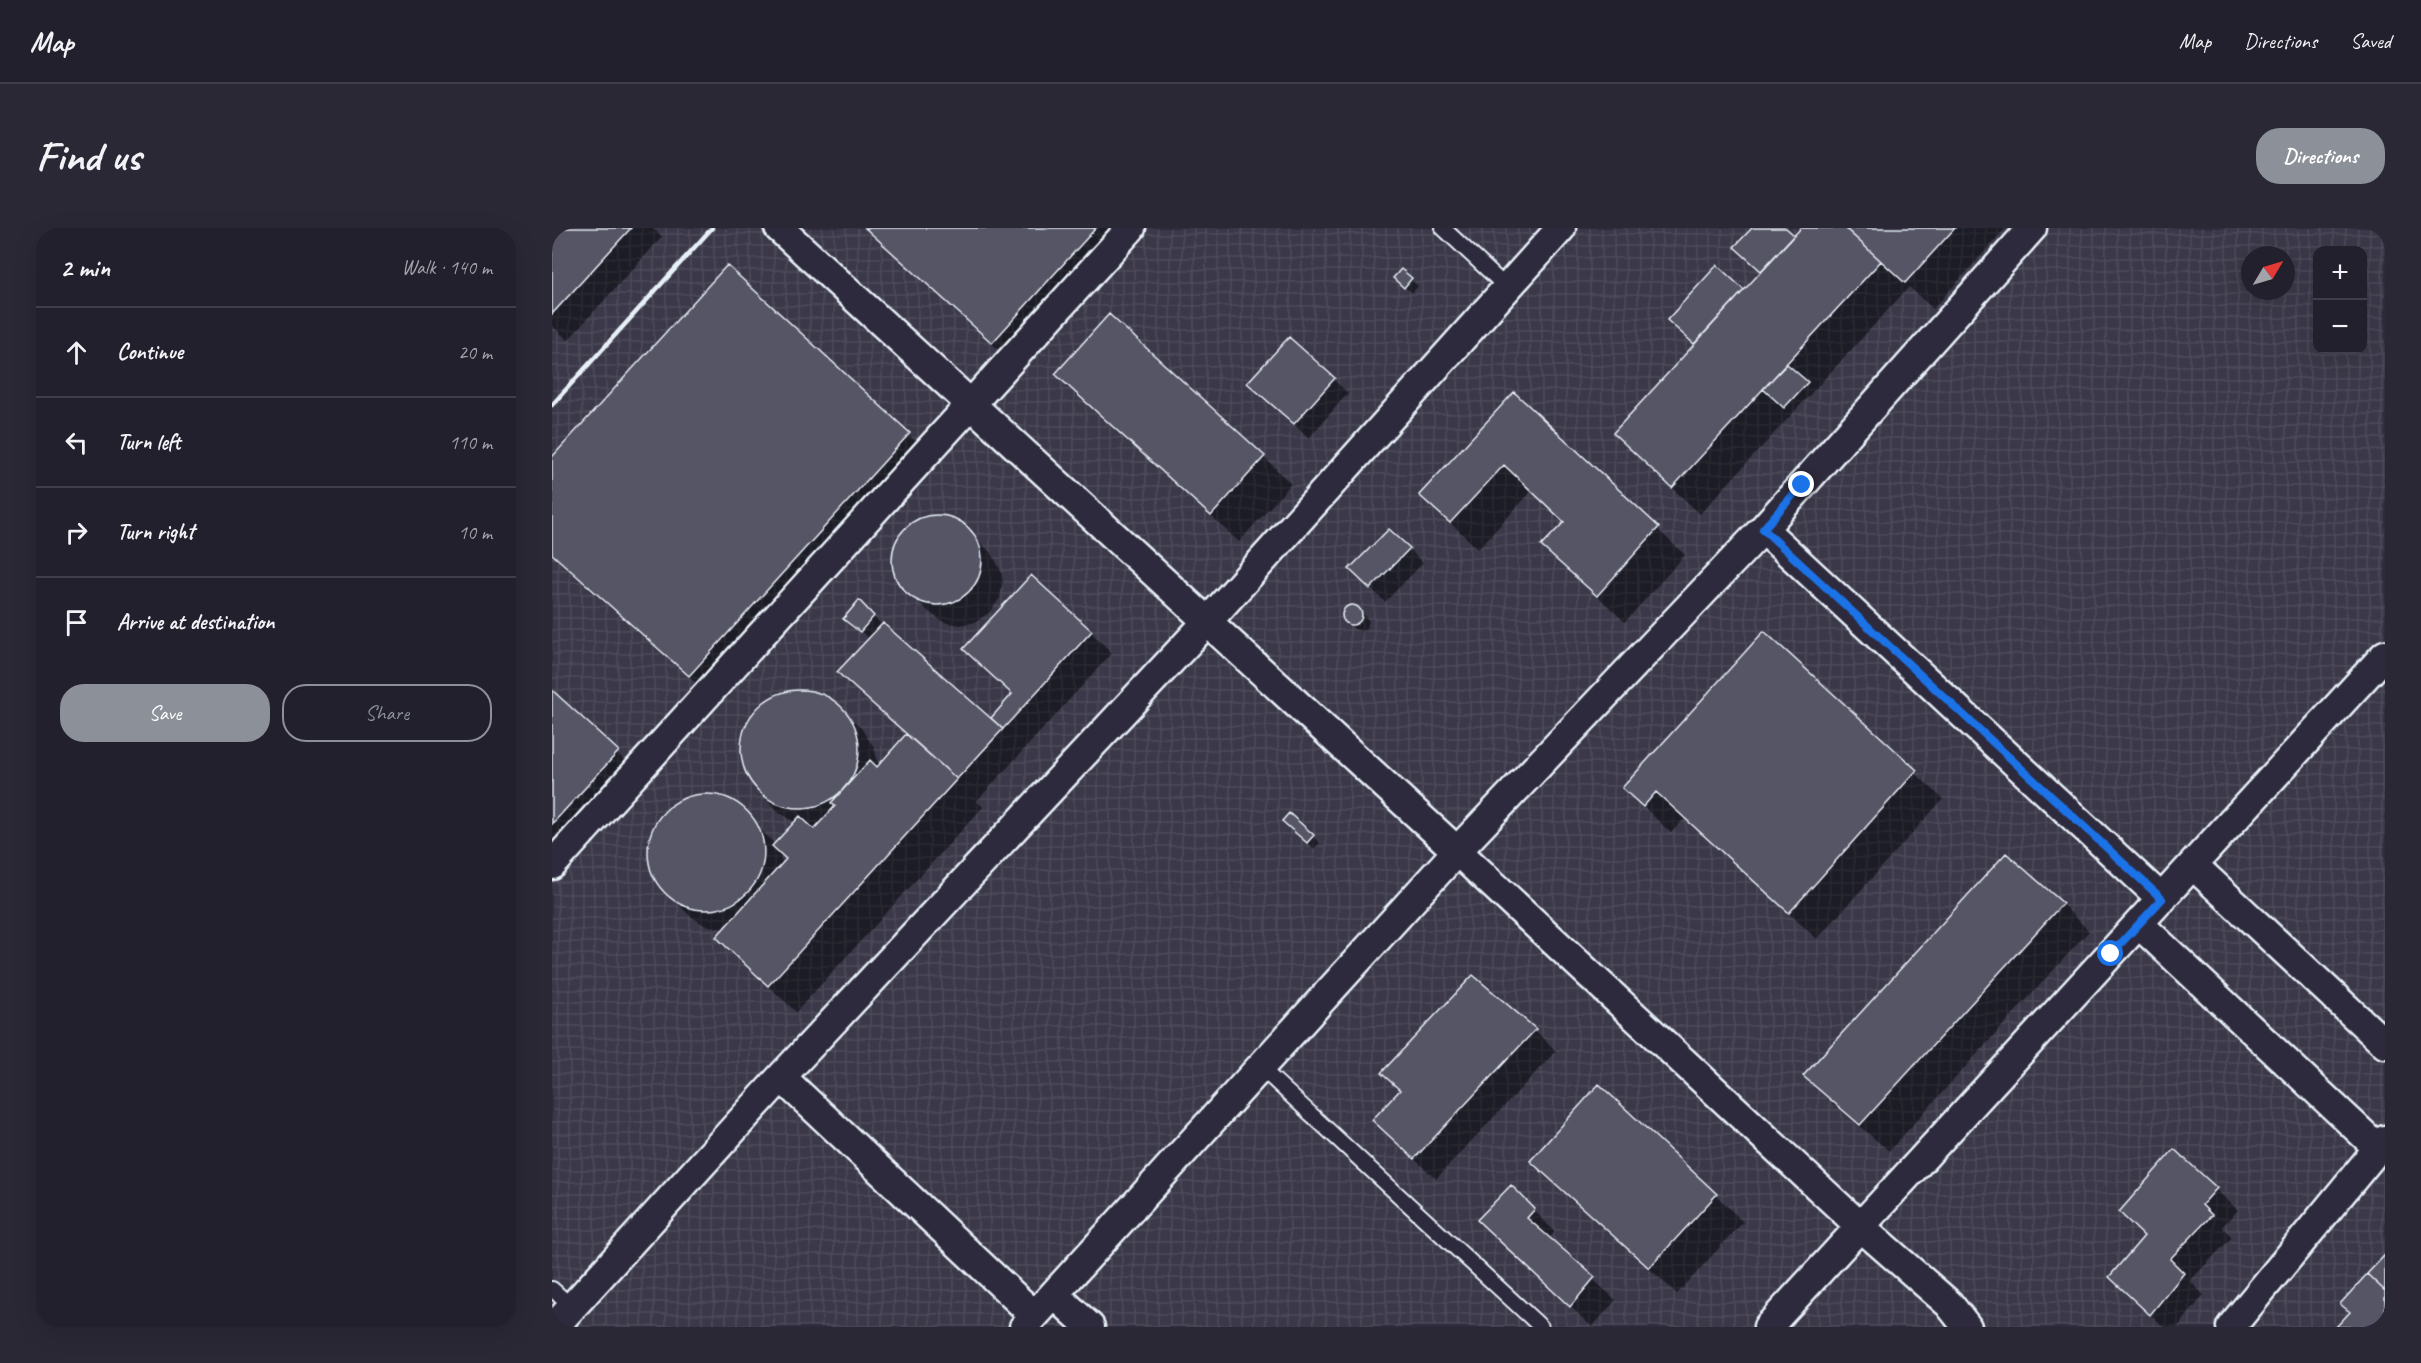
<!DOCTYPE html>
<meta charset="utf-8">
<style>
:root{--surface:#23202e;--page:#2b2836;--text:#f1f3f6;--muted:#a3a3aa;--line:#403e4a;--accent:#8c9099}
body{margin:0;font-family:Caveat,sans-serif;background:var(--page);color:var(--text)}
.controls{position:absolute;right:18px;top:18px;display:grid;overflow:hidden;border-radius:12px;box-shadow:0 6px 24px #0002}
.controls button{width:54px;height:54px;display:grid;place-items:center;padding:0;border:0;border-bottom:2px solid var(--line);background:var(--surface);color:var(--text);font:30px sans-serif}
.compass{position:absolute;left:1689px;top:18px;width:54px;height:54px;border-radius:50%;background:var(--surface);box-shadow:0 6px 24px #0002;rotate:52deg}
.stop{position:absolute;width:18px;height:18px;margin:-14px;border:4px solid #1a73e8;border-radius:50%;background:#fff}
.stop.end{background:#1a73e8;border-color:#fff;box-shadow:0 2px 6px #0008}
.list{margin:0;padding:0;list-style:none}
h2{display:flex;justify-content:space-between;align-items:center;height:78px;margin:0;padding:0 24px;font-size:26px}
h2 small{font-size:20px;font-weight:400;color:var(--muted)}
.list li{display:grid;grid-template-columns:39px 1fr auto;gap:18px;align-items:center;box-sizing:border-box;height:90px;padding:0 24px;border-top:2px solid var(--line)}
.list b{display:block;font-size:22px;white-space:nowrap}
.list em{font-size:20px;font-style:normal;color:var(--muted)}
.actions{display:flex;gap:12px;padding:18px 24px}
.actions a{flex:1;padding:14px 0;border:2px solid var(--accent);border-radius:24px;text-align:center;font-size:21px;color:var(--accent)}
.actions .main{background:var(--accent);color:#fff}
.icon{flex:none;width:33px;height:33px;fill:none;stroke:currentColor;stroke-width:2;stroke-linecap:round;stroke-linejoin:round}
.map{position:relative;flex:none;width:1833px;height:1099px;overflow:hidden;border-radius:24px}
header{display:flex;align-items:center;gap:36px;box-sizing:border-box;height:84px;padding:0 30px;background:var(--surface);border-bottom:2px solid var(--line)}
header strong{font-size:28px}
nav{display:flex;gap:33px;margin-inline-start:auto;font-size:21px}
.intro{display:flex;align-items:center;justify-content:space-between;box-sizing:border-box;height:144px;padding:0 36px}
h1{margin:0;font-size:42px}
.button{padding:15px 27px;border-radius:24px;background:var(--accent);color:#fff;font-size:21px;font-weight:700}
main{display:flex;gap:36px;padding:0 36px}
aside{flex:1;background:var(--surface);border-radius:24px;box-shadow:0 6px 24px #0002}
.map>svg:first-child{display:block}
.industrial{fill:url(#industrial-grid);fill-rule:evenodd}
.shadow{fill:#0007;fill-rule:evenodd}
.building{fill:#575565;stroke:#e8f1f8;stroke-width:1.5}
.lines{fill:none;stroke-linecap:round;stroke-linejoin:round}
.service-casing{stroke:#e8f1f8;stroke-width:18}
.minor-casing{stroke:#e8f1f8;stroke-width:33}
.service{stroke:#2f2a3d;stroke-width:14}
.minor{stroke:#2f2a3d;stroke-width:28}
.rail{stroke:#e8f1f8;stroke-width:4.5}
.route{stroke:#1a73e8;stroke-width:8}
</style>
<header>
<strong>Map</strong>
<nav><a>Map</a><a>Directions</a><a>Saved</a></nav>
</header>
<div class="intro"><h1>Find us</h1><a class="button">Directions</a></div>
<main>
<aside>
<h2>2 min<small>Walk · 140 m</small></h2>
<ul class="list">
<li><svg class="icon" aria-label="ahead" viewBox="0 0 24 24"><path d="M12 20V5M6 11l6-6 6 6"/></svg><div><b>Continue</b></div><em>20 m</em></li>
<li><svg class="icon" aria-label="left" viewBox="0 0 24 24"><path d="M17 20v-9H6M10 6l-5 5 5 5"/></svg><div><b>Turn left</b></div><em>110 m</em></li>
<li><svg class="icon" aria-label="right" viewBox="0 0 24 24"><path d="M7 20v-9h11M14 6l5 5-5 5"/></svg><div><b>Turn right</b></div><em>10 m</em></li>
<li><svg class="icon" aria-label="arrive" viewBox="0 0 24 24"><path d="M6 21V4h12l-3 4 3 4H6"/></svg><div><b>Arrive at destination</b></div></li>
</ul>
<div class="actions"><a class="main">Save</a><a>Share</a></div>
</aside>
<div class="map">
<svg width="1833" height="1099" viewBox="0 0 1833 1099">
<defs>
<pattern id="industrial-grid" width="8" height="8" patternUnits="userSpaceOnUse" patternTransform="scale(1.5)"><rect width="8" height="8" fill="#3b3749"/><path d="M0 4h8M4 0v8" fill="none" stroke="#4e4b5b"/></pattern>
</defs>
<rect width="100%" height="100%" fill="#2f2a3d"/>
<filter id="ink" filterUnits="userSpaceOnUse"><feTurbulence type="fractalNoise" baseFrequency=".0167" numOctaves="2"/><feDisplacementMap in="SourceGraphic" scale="12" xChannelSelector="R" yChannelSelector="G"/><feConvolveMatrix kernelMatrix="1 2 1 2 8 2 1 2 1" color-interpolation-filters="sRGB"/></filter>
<g filter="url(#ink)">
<!-- industrial -->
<path class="industrial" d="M0,0H1833V1099H0ZM1766,22H1810V122H1766ZM1698,27H1734V63H1698Z"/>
<!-- shadow -->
<path class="shadow" d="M3,0H101L110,9L16,112L0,98V3Z
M312,0H596L468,141Z
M1202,0H1232L1242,10L1251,0H1454L1381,81L1357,59L1148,286L1090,232L1143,117L1117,92L1165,39L1192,64L1211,44L1199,33Z
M175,39L385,233L165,474L0,327V231Z
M849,43L866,58L860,65L849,56Z
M737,111L796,165L757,210L711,169Z
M505,146L712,229L739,256L687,314Z
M962,166L1133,327L1073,394L992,318L1014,295L980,263L926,321L869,267Z
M385,289L398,291L418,304L440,326L450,345L451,353L448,370L438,384L424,394L408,397L391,394L377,384L355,362L345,345L342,331L344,318L354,302L366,293Z
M857,321L871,335L833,374L814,356Z
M307,375L330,397L439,492L462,467L539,404L560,425L425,573L431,579L244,784L193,736L173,701L152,697L137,687L115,665L104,650L97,626L100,608L112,586L133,571L151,568L170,570L191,582L223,617L244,595L227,584L205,562L192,538L190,520L194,502L204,483L222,469L244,463L267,467L287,478L309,500L322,519L327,538L355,507L287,444L318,411L293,391ZM227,623L236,632L231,638Z
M800,378L806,379L817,393L815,400L810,403L802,401L792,388L793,381Z
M1213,405L1391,571L1265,711L1133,590L1119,605L1072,560Z
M0,464L93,552L0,653Z
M737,587L768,615L762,621L739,599Z
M1510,676L1537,703L1337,923L1280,875L1253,848Z
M921,749L983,802L1004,823L884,951L843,913L850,863Z
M1622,923L1686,982L1670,999L1680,1009L1638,1053L1652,1067L1626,1099H1612L1580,1070L1593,1008Z
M980,933L1164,967L1191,994L1125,1066Z
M959,959L1003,1004L996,1011L1064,1072L1040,1099L927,992Z"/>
<!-- building -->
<path class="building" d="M1,0H79L0,86V1Z
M313,0H544L440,115Z
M1200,0H1234L1242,7L1209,43L1182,19Z
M1249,0H1293L1329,33L1120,260L1061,205Z
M1293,0H1403L1353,55Z
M175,37L358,205L137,448L0,326V229Z
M1165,37L1192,62L1142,116L1115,92Z
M849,41L860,50L852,60L841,50Z
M557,86L713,228L659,288L503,146Z
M737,109L783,150L742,196L695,155Z
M1235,136L1256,154L1232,180L1211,161Z
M962,164L1107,299L1045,368L989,318L1012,294L952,237L898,295L867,267Z
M340 332a45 45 0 1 1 90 0a45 45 0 1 1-90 0Z
M837,301L858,320L818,361L797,341Z
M479,347L540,403L451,501L439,490L460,466L411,421Z
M307,372L322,388L308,404L291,391Z
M790 387a10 10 0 1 1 20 0a10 10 0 1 1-20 0Z
M331,395L451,501L405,551L285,444Z
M1212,403L1365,542L1237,685L1104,564L1091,579L1070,560Z
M189 521a59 59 0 1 1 118 0a59 59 0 1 1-118 0Z
M0,462L67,523L0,596Z
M354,506L405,551L216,758L164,709L234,631L220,618L248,588L262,601L283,578L279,575L318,532L325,539Z
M96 624a58 58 0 1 1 116 0a58 58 0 1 1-116 0Z
M737,585L762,607L755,615L730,593Z
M1454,625L1511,675L1308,897L1251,848Z
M921,747L984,801L862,931L820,892L848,862L829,845Z
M1047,856L1165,966L1097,1040L978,933Z
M1622,921L1665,960L1650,977L1660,987L1618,1031L1632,1045L1598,1087L1557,1049L1592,1008L1567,984Z
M959,957L983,981L975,990L1043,1049L1018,1079L925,992Z
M1833,1027V1063L1815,1046Z
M1815,1046L1833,1063V1099H1784L1798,1084L1788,1076Z"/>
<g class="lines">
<defs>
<path id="service" d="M891,0L955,60
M708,839L989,1099
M0,1061L20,1079"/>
<path id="minor" d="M227,0L905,623L1309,999L1397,1076L1415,1099
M1211,301L1610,671
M0,637L579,0
M1641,637L1833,816
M1587,696L1826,920
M229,849L482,1087
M502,1066L538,1099
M2,1099L229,849L656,393L1009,0
M472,1099L905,623L1211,301L1480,0
M1216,1099L1833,427
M1679,1099L1833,912"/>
</defs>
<!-- service casing -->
<use href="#service" class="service-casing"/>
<!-- minor casing -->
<use href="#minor" class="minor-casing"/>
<!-- service -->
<use href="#service" class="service"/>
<!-- minor -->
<use href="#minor" class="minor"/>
<!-- rail -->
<path class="rail" d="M0,177L160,0"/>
</g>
</g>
<g class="lines" filter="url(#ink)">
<!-- route -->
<path class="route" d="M1250,257L1211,301L1610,671L1559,726"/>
</g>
</svg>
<div class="controls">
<button>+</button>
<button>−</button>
</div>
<svg class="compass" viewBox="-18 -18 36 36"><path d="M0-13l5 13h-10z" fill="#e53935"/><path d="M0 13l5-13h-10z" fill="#a3a3aa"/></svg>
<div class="stop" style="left:1559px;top:726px"></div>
<div class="stop end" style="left:1250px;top:257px"></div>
</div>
</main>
